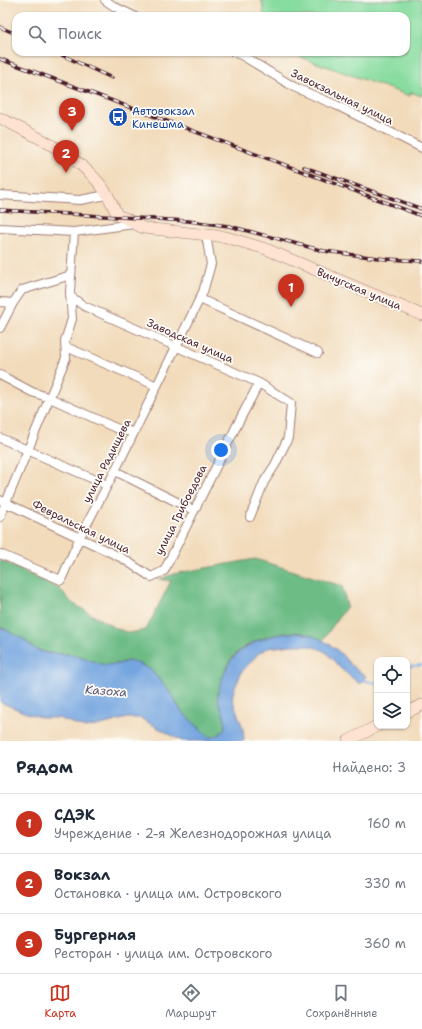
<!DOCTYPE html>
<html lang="ru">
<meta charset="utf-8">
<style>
:root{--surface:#fff;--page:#f2f2f3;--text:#1f2937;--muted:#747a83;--line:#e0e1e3;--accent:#c8321e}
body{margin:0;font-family:"Shantell Sans",sans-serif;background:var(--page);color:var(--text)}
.controls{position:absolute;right:12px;bottom:12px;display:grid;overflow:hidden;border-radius:8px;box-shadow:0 1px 3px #0004}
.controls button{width:36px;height:36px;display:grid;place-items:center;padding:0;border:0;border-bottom:1px solid var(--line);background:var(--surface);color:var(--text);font:20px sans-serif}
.you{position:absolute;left:221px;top:450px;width:14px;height:14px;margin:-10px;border:3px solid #fff;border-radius:50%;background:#1a73e8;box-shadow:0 0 0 6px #1a73e833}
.badge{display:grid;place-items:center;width:26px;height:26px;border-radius:50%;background:var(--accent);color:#fff;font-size:13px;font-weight:700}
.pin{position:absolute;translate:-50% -33px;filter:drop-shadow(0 1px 2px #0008)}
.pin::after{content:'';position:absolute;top:21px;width:14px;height:12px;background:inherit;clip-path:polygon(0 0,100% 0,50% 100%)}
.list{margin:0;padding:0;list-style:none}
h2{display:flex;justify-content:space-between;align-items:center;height:52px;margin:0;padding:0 16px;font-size:17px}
h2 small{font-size:13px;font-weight:400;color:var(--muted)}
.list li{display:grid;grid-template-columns:26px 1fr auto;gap:12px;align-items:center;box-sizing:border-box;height:60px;padding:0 16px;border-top:1px solid var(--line)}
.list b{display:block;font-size:15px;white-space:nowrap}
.list p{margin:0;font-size:13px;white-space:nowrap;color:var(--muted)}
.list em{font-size:13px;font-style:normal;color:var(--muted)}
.icon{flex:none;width:22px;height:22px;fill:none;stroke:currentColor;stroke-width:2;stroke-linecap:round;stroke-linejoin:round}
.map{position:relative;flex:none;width:422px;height:741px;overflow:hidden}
.search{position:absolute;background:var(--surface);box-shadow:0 1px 3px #0004;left:12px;right:12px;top:12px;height:44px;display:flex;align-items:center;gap:10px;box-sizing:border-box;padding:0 14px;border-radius:12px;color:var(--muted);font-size:15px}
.sheet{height:232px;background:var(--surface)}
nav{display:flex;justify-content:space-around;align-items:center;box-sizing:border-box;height:56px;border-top:1px solid var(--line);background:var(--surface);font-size:11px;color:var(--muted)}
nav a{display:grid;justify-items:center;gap:2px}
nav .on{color:var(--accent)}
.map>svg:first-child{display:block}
.green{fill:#87dc9f;stroke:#687e65}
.forest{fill:#6dbc86;stroke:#5c6e58}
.water{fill:#75a5df;stroke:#606285}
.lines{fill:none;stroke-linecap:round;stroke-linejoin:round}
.stream{stroke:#75a5df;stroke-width:2}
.minor-casing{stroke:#9e7d73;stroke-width:10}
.secondary-casing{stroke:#9e7d73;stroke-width:12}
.minor{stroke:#fff;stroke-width:8}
.secondary{stroke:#fee3d2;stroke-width:11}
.rail-casing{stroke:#4a1f2b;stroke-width:3.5}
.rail{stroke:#fdfcf7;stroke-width:2;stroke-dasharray:6;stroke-linecap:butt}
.labels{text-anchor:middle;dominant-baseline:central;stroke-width:3.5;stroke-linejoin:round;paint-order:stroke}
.street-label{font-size:11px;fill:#4a1f2b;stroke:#fdfcf7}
.transit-label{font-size:11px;fill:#164399;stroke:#fdfcf7;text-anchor:start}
.water-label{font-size:12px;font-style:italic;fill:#5b5573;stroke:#fdfcf7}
</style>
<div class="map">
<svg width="422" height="741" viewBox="0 0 422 741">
<rect width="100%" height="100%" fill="#fdfcf7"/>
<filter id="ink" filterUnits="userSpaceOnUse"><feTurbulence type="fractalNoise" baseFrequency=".025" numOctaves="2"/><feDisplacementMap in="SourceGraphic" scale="8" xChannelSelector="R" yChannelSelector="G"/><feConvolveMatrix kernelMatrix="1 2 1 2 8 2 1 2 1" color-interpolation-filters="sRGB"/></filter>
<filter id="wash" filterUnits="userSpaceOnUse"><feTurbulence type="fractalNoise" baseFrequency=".012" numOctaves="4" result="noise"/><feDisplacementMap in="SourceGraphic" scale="16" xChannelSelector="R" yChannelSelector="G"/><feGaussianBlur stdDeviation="0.9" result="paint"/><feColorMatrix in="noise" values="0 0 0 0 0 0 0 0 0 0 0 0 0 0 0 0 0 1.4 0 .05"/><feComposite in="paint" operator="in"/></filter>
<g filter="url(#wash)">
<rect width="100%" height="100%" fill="#f2dbbb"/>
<!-- green -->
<path class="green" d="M260,0H422V96L411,92L410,96L286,52H406V16H264L262,1Z"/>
<!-- forest -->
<path class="forest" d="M255,559L342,586L347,606L322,641C316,638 309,635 302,633C281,630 241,642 230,661C228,665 226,671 224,675C222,682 218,689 218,696C218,706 226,715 225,725C224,733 216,737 209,737L181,711L171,694L150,669L137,663L128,661L118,664L104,665L76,655L46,653L35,649L23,639L0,627V560L60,589L72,603L115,628L129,633L146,630L171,581L159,579L178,573Z"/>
<!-- water -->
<path class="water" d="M0,627L23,639L35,649L46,653L76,655L104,665L118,664L128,661L137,663L150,669L171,694L181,711L209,737C216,737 224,733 225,726C227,714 216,705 218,693C220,685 226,666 232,659C249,639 288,627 313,636C321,639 330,644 337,650C341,653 344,657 347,661C353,667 359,672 366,676L360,684L341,669L327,653L320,649L305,645H291L268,648L259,653L242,671L234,690L232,698L243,728L244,741H182L140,718H127L101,725L85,728L58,718H44L26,713L0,702Z"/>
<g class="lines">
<!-- stream -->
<path class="stream" d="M407,667L422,665
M363,680L374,683L377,682"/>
</g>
</g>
<g filter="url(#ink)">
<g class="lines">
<defs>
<path id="minor" d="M105,0L115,7L134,16
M234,52L243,56L294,87L338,106L422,148
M0,195L80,200L107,195
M0,228L74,232L134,224
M200,299L318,353
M0,302L13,303
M0,328L13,303L22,290L71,275
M66,347L157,386
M0,375L32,392L50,398L120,430L134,432
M0,438L107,485
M115,471L193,510
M0,500L122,558L151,577L164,571L237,425L259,383L84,306L70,296
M0,517L66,358L65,341L72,319L70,292L74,232
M250,517L264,482L275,465L288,438L291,403L259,383
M0,554L61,580L80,537L115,471L203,292L211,264L206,235"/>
<path id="secondary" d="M0,118C38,138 83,156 107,194C111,201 114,209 118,216C126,216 134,225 144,228L226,237L266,249L422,315
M407,712L422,705
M348,741L377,726"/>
</defs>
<!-- minor casing -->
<use href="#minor" class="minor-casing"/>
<!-- secondary casing -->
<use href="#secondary" class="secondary-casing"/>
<!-- minor -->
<use href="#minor" class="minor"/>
<!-- secondary -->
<use href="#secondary" class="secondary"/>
<defs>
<path id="rail" d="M0,27L16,34
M55,52L112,78
M0,59L422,216
M304,167L422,209
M0,210L188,221L229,226L324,251L386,259L422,261"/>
</defs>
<!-- rail casing -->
<use href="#rail" class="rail-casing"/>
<!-- rail -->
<use href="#rail" class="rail"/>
</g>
</g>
<!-- icons -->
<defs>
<symbol id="bus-disc" viewBox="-11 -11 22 22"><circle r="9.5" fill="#1a4fb4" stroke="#fdfcf7"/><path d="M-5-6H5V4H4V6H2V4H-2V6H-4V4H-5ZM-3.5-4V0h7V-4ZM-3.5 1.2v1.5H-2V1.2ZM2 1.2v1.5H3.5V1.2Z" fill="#fff"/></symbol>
</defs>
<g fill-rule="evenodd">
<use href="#bus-disc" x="107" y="106" width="22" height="22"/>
</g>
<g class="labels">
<!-- street labels -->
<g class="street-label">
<text transform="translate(342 97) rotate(26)">Завокзальная улица</text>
<text transform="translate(359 289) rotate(23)">Вичугская улица</text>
<text transform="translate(190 341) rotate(24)">Заводская улица</text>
<text transform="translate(107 461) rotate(-63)">улица Радищева</text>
<text transform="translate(181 510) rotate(-63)">улица Грибоедова</text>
<text transform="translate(81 527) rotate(26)">Февральская улица</text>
</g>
<!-- transit labels -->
<g class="transit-label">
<text x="132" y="111">Автовокзал<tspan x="132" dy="13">Кинешма</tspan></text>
</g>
<!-- water labels -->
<g class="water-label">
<text transform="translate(106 691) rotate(4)">Казоха</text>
</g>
</g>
</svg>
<div class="controls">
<button><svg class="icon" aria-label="locate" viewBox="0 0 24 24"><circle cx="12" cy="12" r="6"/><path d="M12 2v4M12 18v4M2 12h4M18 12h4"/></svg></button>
<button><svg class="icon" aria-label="layers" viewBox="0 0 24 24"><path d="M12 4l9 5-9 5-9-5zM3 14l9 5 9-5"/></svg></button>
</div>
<div class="you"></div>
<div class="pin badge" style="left:291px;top:307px">1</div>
<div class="pin badge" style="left:66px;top:173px">2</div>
<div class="pin badge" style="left:72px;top:131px">3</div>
<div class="search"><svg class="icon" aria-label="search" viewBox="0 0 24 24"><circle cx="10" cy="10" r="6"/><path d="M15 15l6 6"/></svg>Поиск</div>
</div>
<section class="sheet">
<h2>Рядом<small>Найдено: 3</small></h2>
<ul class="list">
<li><span class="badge">1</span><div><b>СДЭК</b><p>Учреждение · 2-я Железнодорожная улица</p></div><em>160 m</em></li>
<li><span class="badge">2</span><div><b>Вокзал</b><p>Остановка · улица им. Островского</p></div><em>330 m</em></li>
<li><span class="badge">3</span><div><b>Бургерная</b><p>Ресторан · улица им. Островского</p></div><em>360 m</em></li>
</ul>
</section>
<nav>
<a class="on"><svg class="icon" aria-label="map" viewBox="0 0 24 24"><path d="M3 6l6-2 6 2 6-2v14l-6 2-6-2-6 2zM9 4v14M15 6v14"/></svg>Карта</a>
<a><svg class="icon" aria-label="directions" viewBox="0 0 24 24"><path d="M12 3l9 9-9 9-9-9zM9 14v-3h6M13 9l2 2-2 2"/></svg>Маршрут</a>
<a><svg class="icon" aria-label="saved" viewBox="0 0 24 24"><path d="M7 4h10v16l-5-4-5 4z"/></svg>Сохранённые</a>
</nav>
